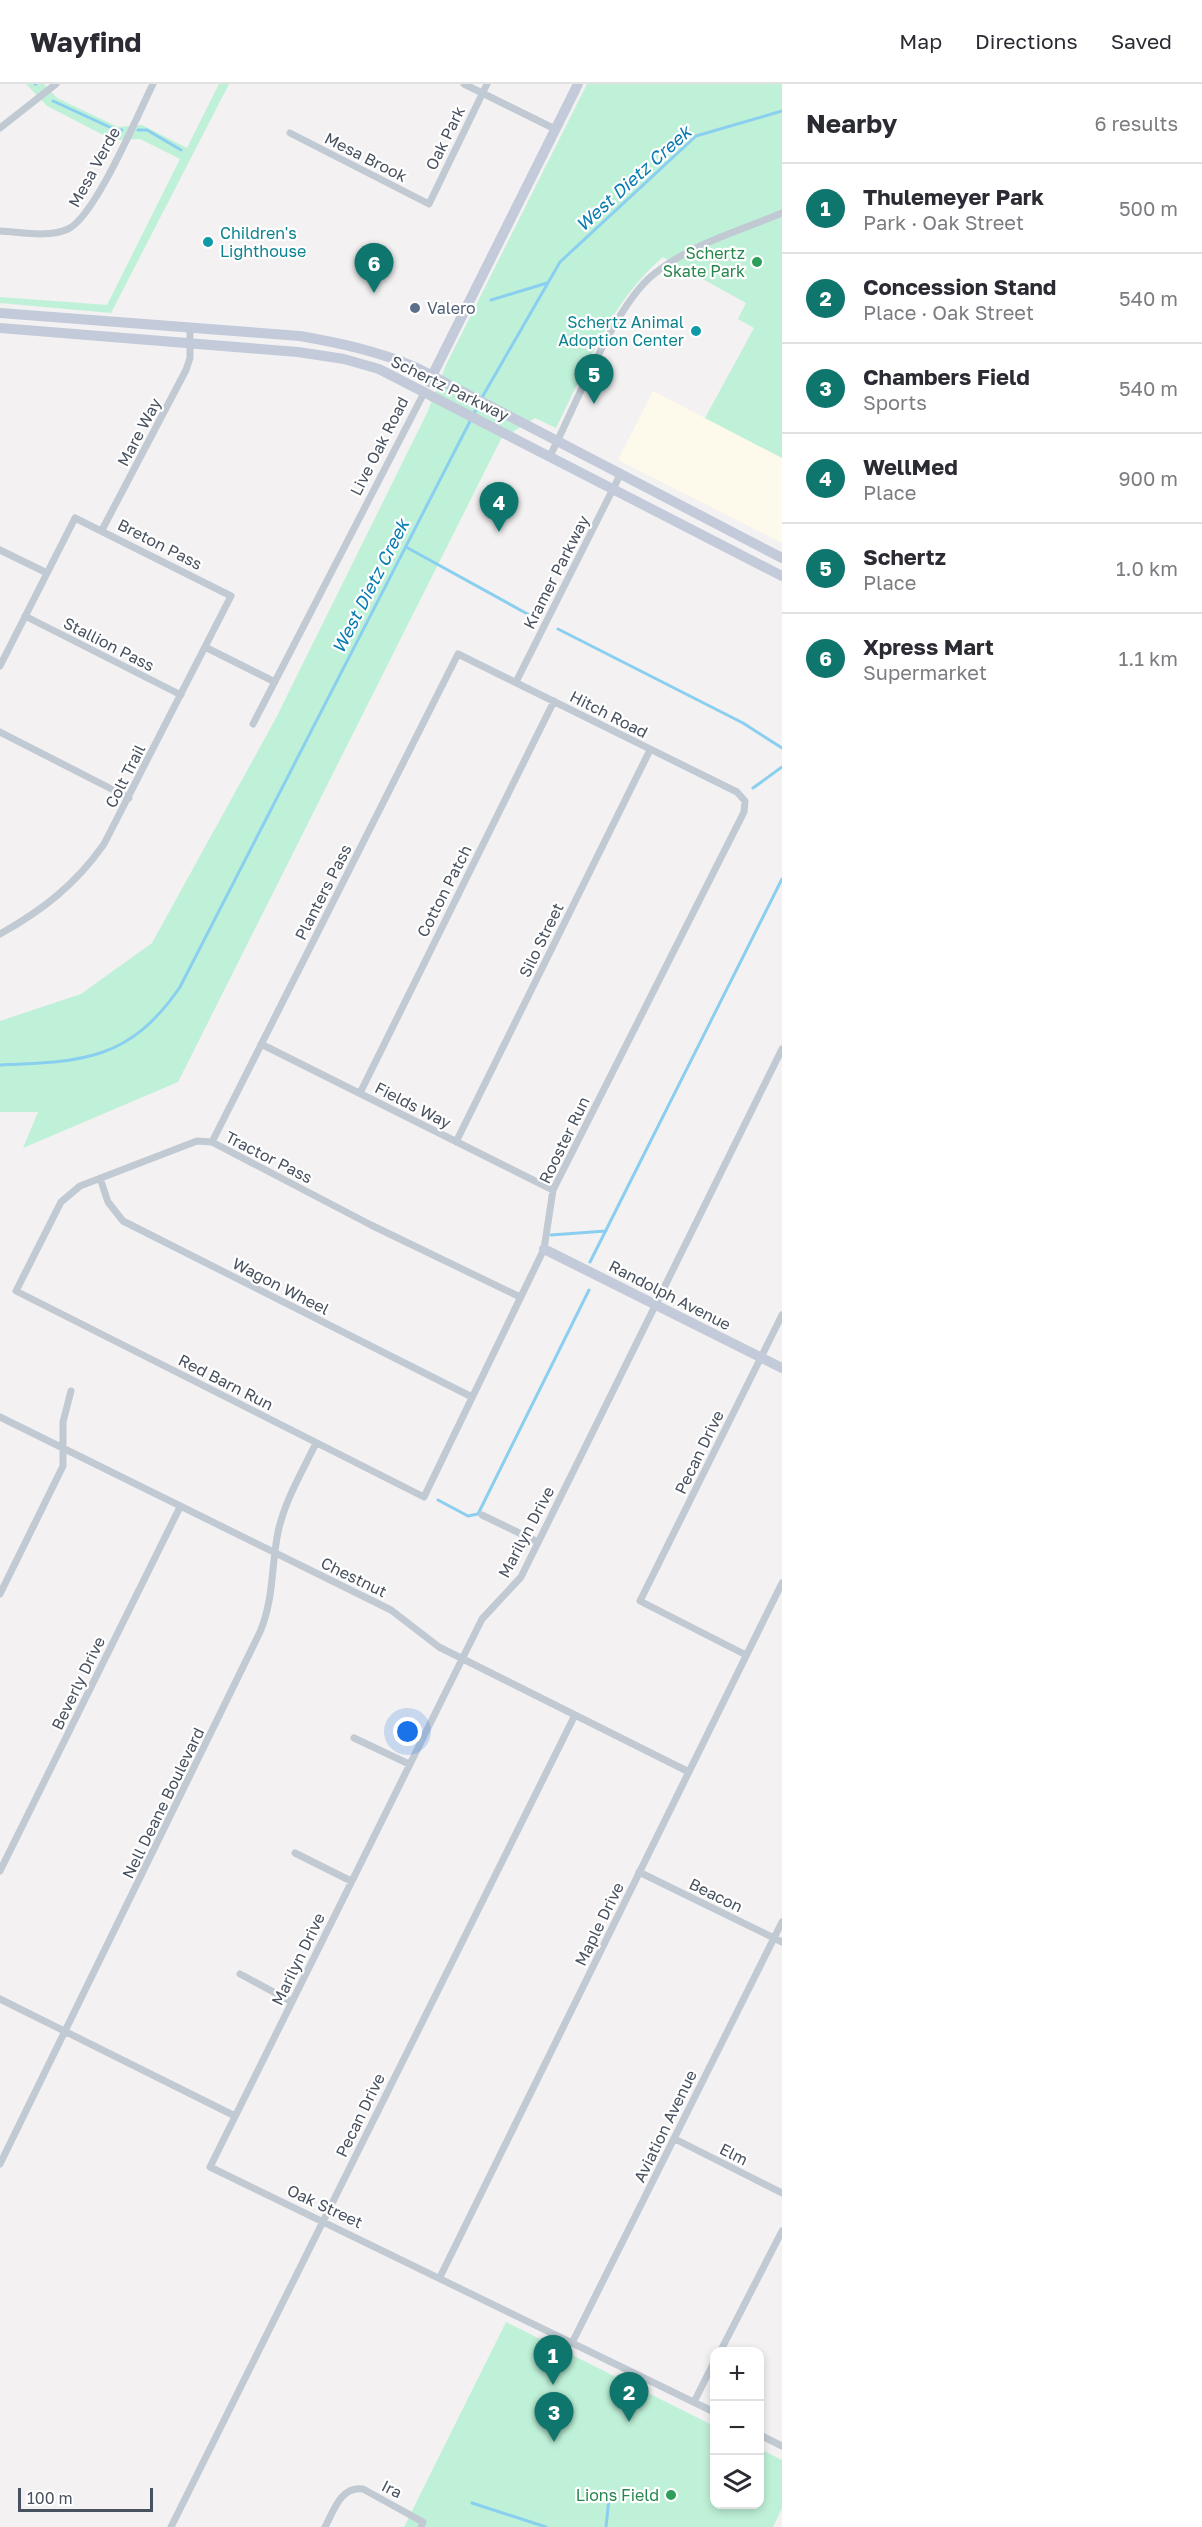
<!DOCTYPE html>
<meta charset="utf-8">
<style>
:root{--surface:#fff;--page:#f7f7f7;--text:#2b2b33;--muted:#7c7c81;--line:#e1e1e2;--accent:#0f766e}
body{margin:0;font-family:"Golos Text",sans-serif;background:var(--page);color:var(--text)}
.controls{position:absolute;right:18px;bottom:18px;display:grid;overflow:hidden;border-radius:12px;box-shadow:0 3px 9px #0003}
.controls button{width:54px;height:54px;display:grid;place-items:center;padding:0;border:0;border-bottom:2px solid var(--line);background:var(--surface);color:var(--text);font:30px sans-serif}
.scale{position:absolute;left:18px;bottom:15px;width:135px;box-sizing:border-box;padding-left:6px;border:3px solid #48515f;border-top:0;font-size:16px;line-height:21px;white-space:nowrap;color:#48515f;-webkit-text-stroke:4px #fff;paint-order:stroke}
.you{position:absolute;left:408px;top:1648px;width:21px;height:21px;margin:-15px;border:4px solid #fff;border-radius:50%;background:#1a73e8;box-shadow:0 0 0 9px #1a73e833}
.badge{display:grid;place-items:center;width:39px;height:39px;border-radius:50%;background:var(--accent);color:#fff;font-size:20px;font-weight:700}
.pin{position:absolute;translate:-50% -50px;filter:drop-shadow(0 2px 3px #0008)}
.pin::after{content:'';position:absolute;top:32px;width:21px;height:18px;background:inherit;clip-path:polygon(0 0,100% 0,50% 100%)}
.list{margin:0;padding:0;list-style:none}
h2{display:flex;justify-content:space-between;align-items:center;height:78px;margin:0;padding:0 24px;font-size:26px}
h2 small{font-size:20px;font-weight:400;color:var(--muted)}
.list li{display:grid;grid-template-columns:39px 1fr auto;gap:18px;align-items:center;box-sizing:border-box;height:90px;padding:0 24px;border-top:2px solid var(--line)}
.list b{display:block;font-size:22px;white-space:nowrap}
.list p{margin:0;font-size:20px;white-space:nowrap;color:var(--muted)}
.list em{font-size:20px;font-style:normal;color:var(--muted)}
.icon{flex:none;width:33px;height:33px;fill:none;stroke:currentColor;stroke-width:2;stroke-linecap:round;stroke-linejoin:round}
.map{position:relative;flex:none;width:782px;height:2443px;overflow:hidden}
header{display:flex;align-items:center;gap:36px;box-sizing:border-box;height:84px;padding:0 30px;background:var(--surface);border-bottom:2px solid var(--line)}
header strong{font-size:28px}
nav{display:flex;gap:33px;margin-inline-start:auto;font-size:21px}
main{display:flex}
aside{flex:1;background:var(--surface)}
.map>svg:first-child{display:block}
.commercial{fill:#fdfaeb}
.green{fill:#bff1d8}
.lines{fill:none;stroke-linecap:round;stroke-linejoin:round}
.stream{stroke:#8acfef;stroke-width:3}
.street{stroke:#c1c9d3;stroke-width:7}
.secondary{stroke:#c3cbda;stroke-width:10}
.culture-dot{fill:#0f9aa8;stroke:#fff;stroke-width:2}
.leisure-dot{fill:#2e9e5b;stroke:#fff;stroke-width:2}
.service-dot{fill:#5c6f8a;stroke:#fff;stroke-width:2}
.labels{text-anchor:middle;dominant-baseline:central;stroke-width:4.5;stroke-linejoin:round;paint-order:stroke}
.street-label{font-size:16px;fill:#48515f;stroke:#fff}
.culture-label{font-size:16px;fill:#0d838f;stroke:#fff;text-anchor:start}
.leisure-label{font-size:16px;fill:#27864d;stroke:#fff;text-anchor:end}
.service-label{font-size:16px;fill:#4e5e75;stroke:#fff;text-anchor:start}
.water-label{font-size:18px;font-style:italic;fill:#087bb2;stroke:#fff}
</style>
<header>
<strong>Wayfind</strong>
<nav><a>Map</a><a>Directions</a><a>Saved</a></nav>
</header>
<main>
<div class="map">
<svg width="782" height="2443" viewBox="0 0 782 2443">
<rect width="100%" height="100%" fill="#f3f1f1"/>
<!-- commercial -->
<path class="commercial" d="M653,307L782,374V459L618,376Z"/>
<!-- green -->
<path class="green" d="M26,0H44L57,14L118,43L142,41L187,64L219,0H229L111,229L0,219V213L107,221L180,75L140,55L113,56L47,22Z
M587,0H782V374L705,334L754,244L738,235L746,219L663,173C611,217 586,284 556,344L535,334L501,355L178,998L23,1064L38,1028H0V937L81,910L152,859L276,634L427,329L446,281Z
M506,2238L714,2342V2420H760V2365L782,2376V2424L773,2443H404Z"/>
<g class="lines">
<!-- stream -->
<path class="stream" d="M35,0H36
M53,17L116,46H122
M138,46H147L181,66
M491,216L547,199
M406,463L533,533
M558,545L743,639L782,664
M753,704L782,683
M0,981C83,978 130,976 180,903L484,310L560,178L696,52L782,27
M551,1151L606,1147
M590,1178L782,795
M438,1416L468,1432L478,1430L589,1206
M472,2419L546,2443
M606,2443L609,2414"/>
<!-- street -->
<path class="street" d="M464,0L555,45
M0,44L56,0
M290,49L429,120L487,0
M0,147C21,148 49,154 68,145C95,133 138,30 153,0
M550,372C574,325 615,220 654,190C691,160 739,147 782,129
M102,446L186,286L190,274V245
M0,466L47,489
M25,532L181,611
M205,563L275,598
M0,582L75,434L231,512L104,760C76,800 43,826 0,850
M516,598L620,391
M253,640L425,307
M0,648L129,714
M261,960L553,1106
M360,1009L554,617
M212,1058L458,570L737,708L745,717L744,728L553,1106L544,1165L424,1413L16,1207L61,1118L80,1102L197,1057L212,1058L371,1141L520,1213
M456,1058L650,666
M100,1094L108,1118L123,1137L472,1313
M0,1333L391,1526L439,1563L689,1688
M482,1431L538,1458
M0,1510L63,1382V1338L71,1307
M746,1571L640,1517L782,1231
M354,1654L409,1680
M295,1769L351,1797
M0,1787L180,1423
M639,1788L782,1858
M240,1890L292,1918
M0,1915L235,2032
M675,2055L782,2109
M0,2080L260,1548C274,1515 271,1483 278,1448C285,1416 302,1388 316,1359
M440,2193L782,1499
M573,2257L782,1838
M720,2268L782,2147
M694,2318L714,2278
M714,2328L210,2083L482,1535L521,1493L782,965
M760,2351L782,2362
M171,2443L575,1631
M325,2443C334,2426 341,2402 363,2405L423,2438L421,2443"/>
<!-- secondary -->
<path class="secondary" d="M0,229L300,252C340,259 377,267 415,283L782,474
M0,244L298,268L344,275L379,285L782,492
M429,298L578,0
M544,1165L782,1284"/>
</g>
<!-- markers -->
<g class="culture-dot">
<circle cx="208" cy="158" r="6"/>
<circle cx="696" cy="247" r="6"/>
</g>
<g class="leisure-dot">
<circle cx="757" cy="178" r="6"/>
<circle cx="671" cy="2411" r="6"/>
</g>
<circle class="service-dot" cx="415" cy="224" r="6"/>
<g class="labels">
<!-- street labels -->
<g class="street-label">
<text transform="translate(445 54) rotate(-64)">Oak Park</text>
<text transform="translate(366 73) rotate(27)">Mesa Brook</text>
<text transform="translate(94 83) rotate(-61)">Mesa Verde</text>
<text transform="translate(450 304) rotate(26)">Schertz Parkway</text>
<text transform="translate(139 348) rotate(-62)">Mare Way</text>
<text transform="translate(379 362) rotate(-63)">Live Oak Road</text>
<text transform="translate(160 460) rotate(27)">Breton Pass</text>
<text transform="translate(556 488) rotate(-63)">Kramer Parkway</text>
<text transform="translate(109 560) rotate(27)">Stallion Pass</text>
<text transform="translate(609 630) rotate(27)">Hitch Road</text>
<text transform="translate(125 692) rotate(-63)">Colt Trail</text>
<text transform="translate(444 807) rotate(-63)">Cotton Patch</text>
<text transform="translate(323 808) rotate(-63)">Planters Pass</text>
<text transform="translate(541 856) rotate(-64)">Silo Street</text>
<text transform="translate(413 1021) rotate(27)">Fields Way</text>
<text transform="translate(564 1056) rotate(-64)">Rooster Run</text>
<text transform="translate(269 1073) rotate(27)">Tractor Pass</text>
<text transform="translate(281 1202) rotate(27)">Wagon Wheel</text>
<text transform="translate(670 1211) rotate(27)">Randolph Avenue</text>
<text transform="translate(226 1298) rotate(27)">Red Barn Run</text>
<text transform="translate(699 1368) rotate(-64)">Pecan Drive</text>
<text transform="translate(526 1448) rotate(-62)">Marilyn Drive</text>
<text transform="translate(354 1493) rotate(26)">Chestnut</text>
<text transform="translate(78 1599) rotate(-64)">Beverly Drive</text>
<text transform="translate(163 1719) rotate(-64)">Nell Deane Boulevard</text>
<text transform="translate(716 1811) rotate(26)">Beacon</text>
<text transform="translate(599 1840) rotate(-64)">Maple Drive</text>
<text transform="translate(298 1875) rotate(-64)">Marilyn Drive</text>
<text transform="translate(360 2031) rotate(-64)">Pecan Drive</text>
<text transform="translate(665 2042) rotate(-64)">Aviation Avenue</text>
<text transform="translate(734 2070) rotate(27)">Elm</text>
<text transform="translate(325 2122) rotate(25)">Oak Street</text>
<text transform="translate(392 2405) rotate(27)">Ira</text>
</g>
<!-- culture labels -->
<g class="culture-label">
<text x="220" y="149">Children's<tspan x="220" dy="18">Lighthouse</tspan></text>
<text x="684" y="238" text-anchor="end">Schertz Animal<tspan x="684" dy="18">Adoption Center</tspan></text>
</g>
<!-- leisure labels -->
<g class="leisure-label">
<text x="745" y="169">Schertz<tspan x="745" dy="18">Skate Park</tspan></text>
<text x="659" y="2411">Lions Field</text>
</g>
<!-- service labels -->
<g class="service-label">
<text x="427" y="224">Valero</text>
</g>
<!-- water labels -->
<g class="water-label">
<text transform="translate(633 94) rotate(-42)">West Dietz Creek</text>
<text transform="translate(370 502) rotate(-63)">West Dietz Creek</text>
</g>
</g>
</svg>
<div class="controls">
<button>+</button>
<button>−</button>
<button><svg class="icon" aria-label="layers" viewBox="0 0 24 24"><path d="M12 4l9 5-9 5-9-5zM3 14l9 5 9-5"/></svg></button>
</div>
<div class="scale">100 m</div>
<div class="you"></div>
<div class="pin badge" style="left:553px;top:2301px">1</div>
<div class="pin badge" style="left:629px;top:2338px">2</div>
<div class="pin badge" style="left:554px;top:2358px">3</div>
<div class="pin badge" style="left:499px;top:448px">4</div>
<div class="pin badge" style="left:594px;top:320px">5</div>
<div class="pin badge" style="left:374px;top:209px">6</div>
</div>
<aside>
<h2>Nearby<small>6 results</small></h2>
<ul class="list">
<li><span class="badge">1</span><div><b>Thulemeyer Park</b><p>Park · Oak Street</p></div><em>500 m</em></li>
<li><span class="badge">2</span><div><b>Concession Stand</b><p>Place · Oak Street</p></div><em>540 m</em></li>
<li><span class="badge">3</span><div><b>Chambers Field</b><p>Sports</p></div><em>540 m</em></li>
<li><span class="badge">4</span><div><b>WellMed</b><p>Place</p></div><em>900 m</em></li>
<li><span class="badge">5</span><div><b>Schertz</b><p>Place</p></div><em>1.0 km</em></li>
<li><span class="badge">6</span><div><b>Xpress Mart</b><p>Supermarket</p></div><em>1.1 km</em></li>
</ul>
</aside>
</main>
